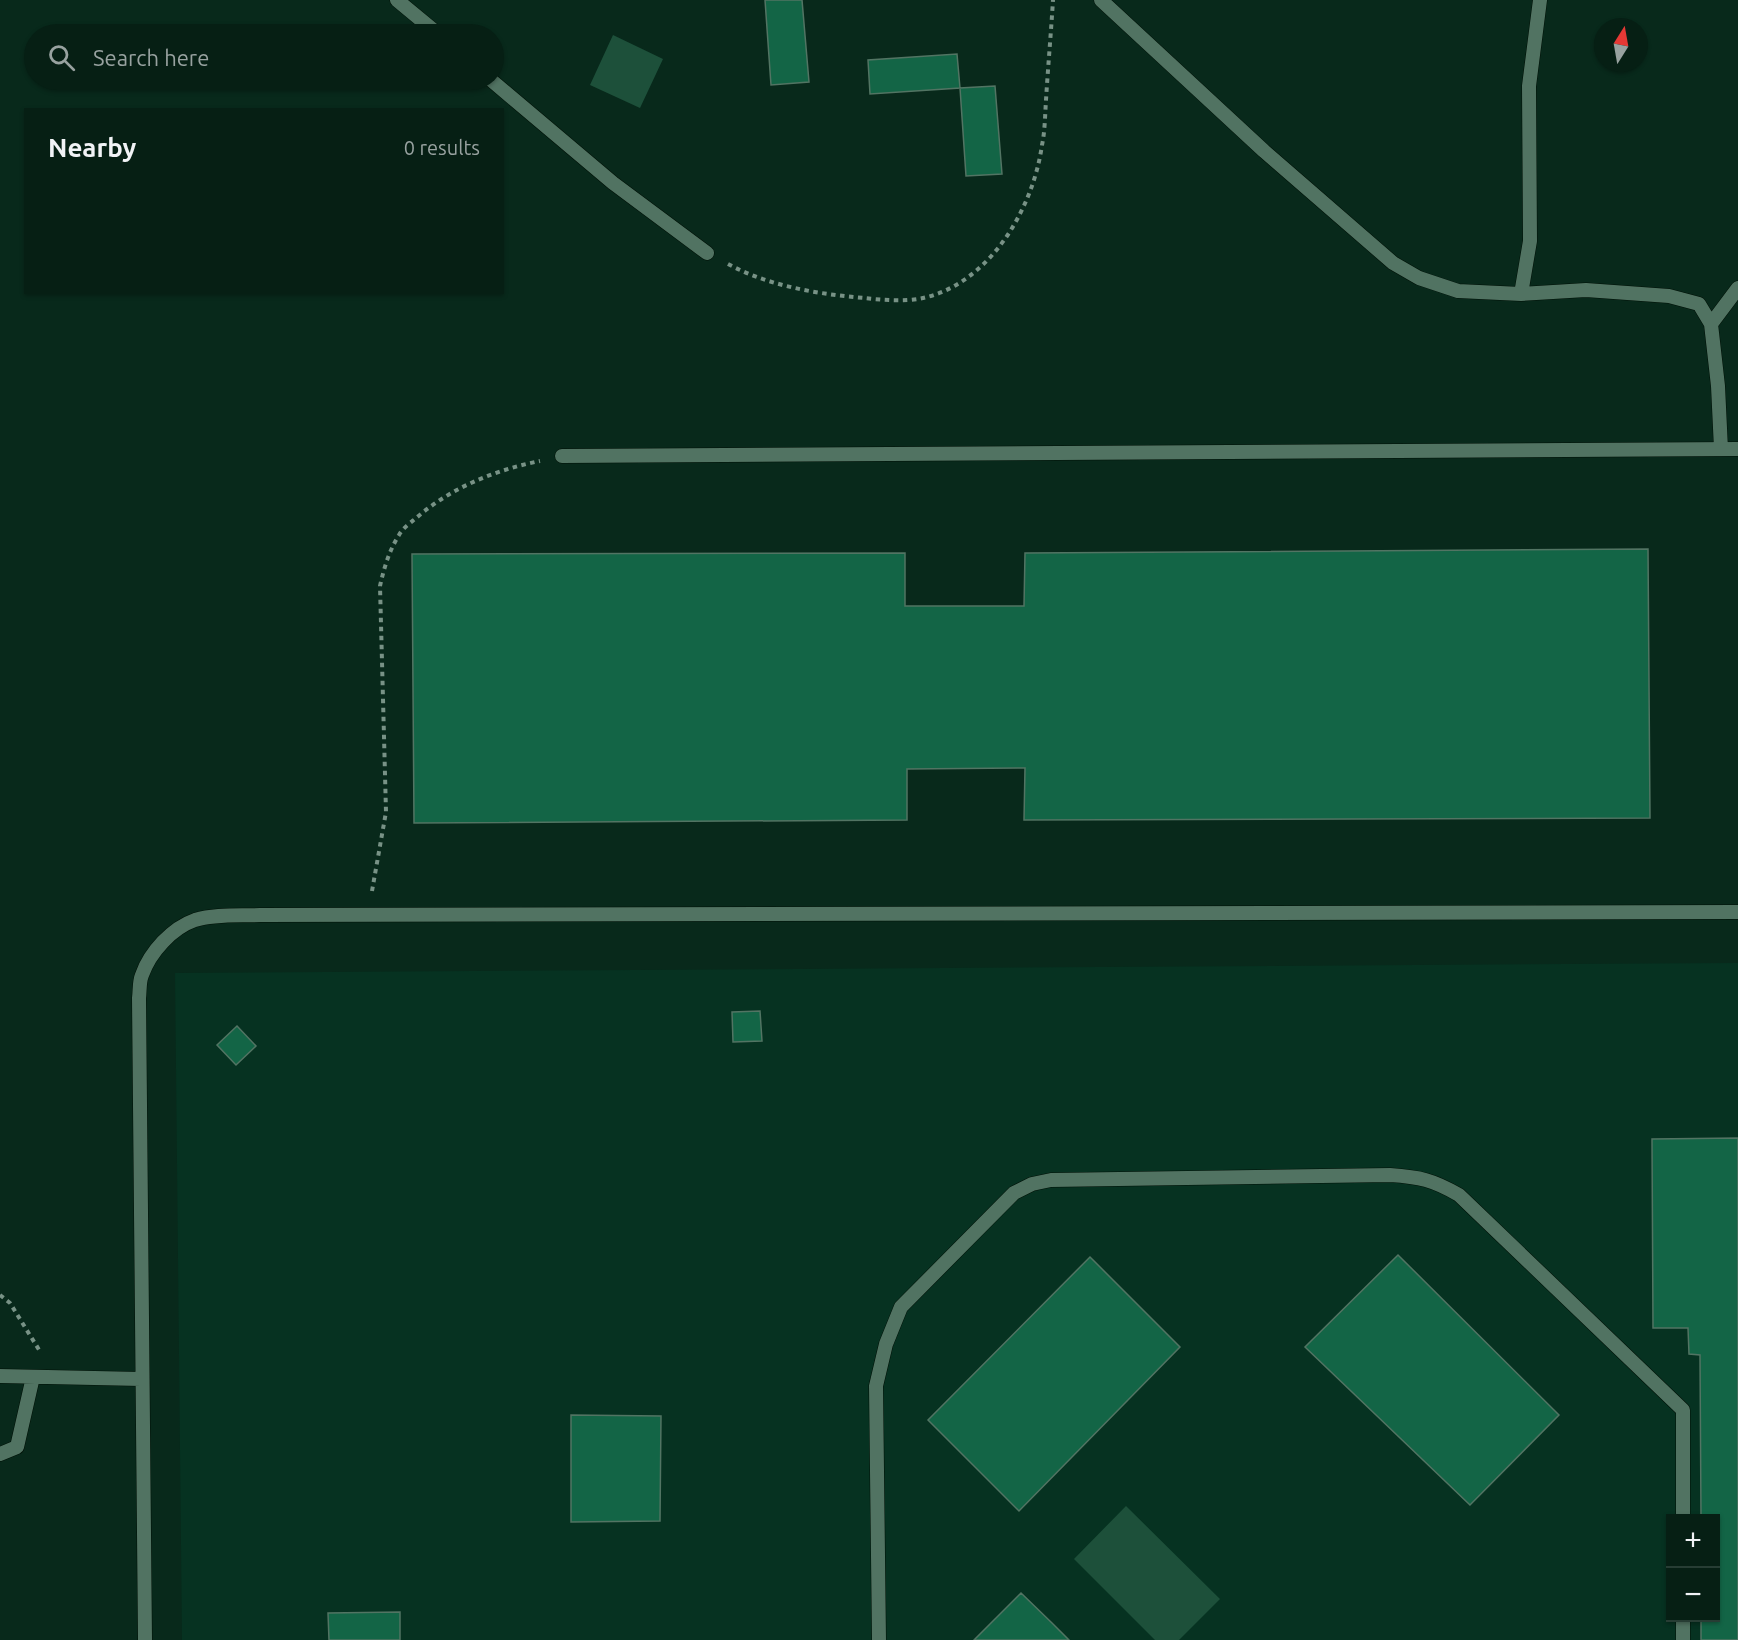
<!DOCTYPE html>
<meta charset="utf-8">
<style>
:root{--surface:#061f14;--page:#142c22;--text:#f1f3f6;--muted:#98a2a0;--line:#273d34}
body{margin:0;font-family:Ubuntu,sans-serif;background:var(--page);color:var(--text)}
.controls{position:absolute;right:18px;bottom:18px;display:grid;overflow:hidden;border-radius:0px;box-shadow:0 2px 4px #0004}
.controls button{width:54px;height:54px;display:grid;place-items:center;padding:0;border:0;border-bottom:2px solid var(--line);background:var(--surface);color:var(--text);font:30px sans-serif}
.compass{position:absolute;left:1594px;top:18px;width:54px;height:54px;border-radius:50%;background:var(--surface);box-shadow:0 2px 4px #0004;rotate:11deg}
.list{margin:0;padding:0;list-style:none}
h2{display:flex;justify-content:space-between;align-items:center;height:78px;margin:0;padding:0 24px;font-size:26px}
h2 small{font-size:20px;font-weight:400;color:var(--muted)}
.icon{flex:none;width:33px;height:33px;fill:none;stroke:currentColor;stroke-width:2;stroke-linecap:round;stroke-linejoin:round}
.map{position:relative;flex:none;width:1738px;height:1640px;overflow:hidden}
.search{position:absolute;background:var(--surface);box-shadow:0 2px 4px #0004;left:24px;top:24px;width:480px;height:66px;display:flex;align-items:center;gap:15px;box-sizing:border-box;padding:0 21px;border-radius:33px;color:var(--muted);font-size:22px}
.panel{position:absolute;background:var(--surface);box-shadow:0 2px 4px #0004;left:24px;top:108px;width:480px;height:186px;border-radius:0px}
.map>svg:first-child{display:block}
.built{fill:#063221;fill-rule:evenodd}
.green{fill:#1d503a}
.building{fill:#136546;stroke:#527463;stroke-width:1.5}
.lines{fill:none;stroke-linecap:round;stroke-linejoin:round}
.lane-casing{stroke:#001107;stroke-width:15}
.path{stroke:#789286;stroke-width:4;stroke-dasharray:4.5 4.5;stroke-linecap:butt}
.lane{stroke:#517362;stroke-width:14}
</style>
<div class="map">
<svg width="1738" height="1640" viewBox="0 0 1738 1640">
<rect width="100%" height="100%" fill="#08291b"/>
<!-- built -->
<path class="built" d="M1738,963V1640H182L175,973ZM1670,1518H1716V1618H1670Z"/>
<!-- green -->
<path class="green" d="M613,35L663,59L640,108L590,85Z
M1126,1506L1220,1599L1179,1640H1155L1074,1559Z"/>
<!-- building -->
<path class="building" d="M765,0H802L809,82L771,85Z
M957,54L960,88L870,94L868,60Z
M995,86L1002,174L966,176L960,88Z
M1648,549L1650,818L1024,820L1025,768L907,769V820L414,823L412,554L905,553V606H1024L1025,553Z
M760,1011L762,1041L733,1042L732,1012Z
M237,1026L256,1046L236,1065L217,1045Z
M1738,1138V1640H1701V1618H1716V1518H1701L1700,1355L1689,1354L1688,1328H1653L1652,1139Z
M1398,1255L1559,1415L1470,1505L1305,1347Z
M1090,1257L1180,1347L1019,1511L928,1420Z
M571,1415L661,1416L660,1521L571,1522Z
M1021,1593L1052,1623L1069,1640H974Z
M400,1612V1640H329L328,1613Z"/>
<g class="lines">
<defs>
<path id="lane" d="M397,0L438,34
M1101,0L1264,151L1393,263L1419,278L1458,291L1521,294L1586,290L1669,296L1699,304L1711,324
M491,80L613,183L707,253
M1521,294L1530,241L1529,86L1540,0
M1721,449L1718,386L1711,324L1738,288
M562,456L1738,449
M0,1376L141,1379
M0,1454L17,1447L33,1377
M145,1640L139,998C140,991 139,982 142,975C150,952 172,928 195,920C216,914 239,916 260,915L1738,912
M879,1640L876,1386L886,1344L901,1307L1014,1193L1032,1184L1051,1180L1390,1175C1420,1177 1433,1180 1459,1195L1683,1410V1518
M1683,1640V1618"/>
</defs>
<!-- lane casing -->
<use href="#lane" class="lane-casing"/>
<!-- path -->
<path class="path" d="M728,264C769,286 817,294 864,298C882,300 905,302 923,298C990,283 1033,209 1042,145C1045,131 1045,115 1046,100C1048,67 1051,33 1053,0
M372,891L386,812L380,586C384,568 389,551 399,535C403,528 410,523 415,519C450,488 495,470 540,461
M0,1295L10,1303L41,1353"/>
<!-- lane -->
<use href="#lane" class="lane"/>
</g>
</svg>
<div class="controls">
<button>+</button>
<button>−</button>
</div>
<svg class="compass" viewBox="-18 -18 36 36"><path d="M0-13l5 13h-10z" fill="#e53935"/><path d="M0 13l5-13h-10z" fill="#98a2a0"/></svg>
<div class="search"><svg class="icon" aria-label="search" viewBox="0 0 24 24"><circle cx="10" cy="10" r="6"/><path d="M15 15l6 6"/></svg>Search here</div>
<section class="panel">
<h2>Nearby<small>0 results</small></h2>
<ul class="list">
</ul>
</section>
</div>
